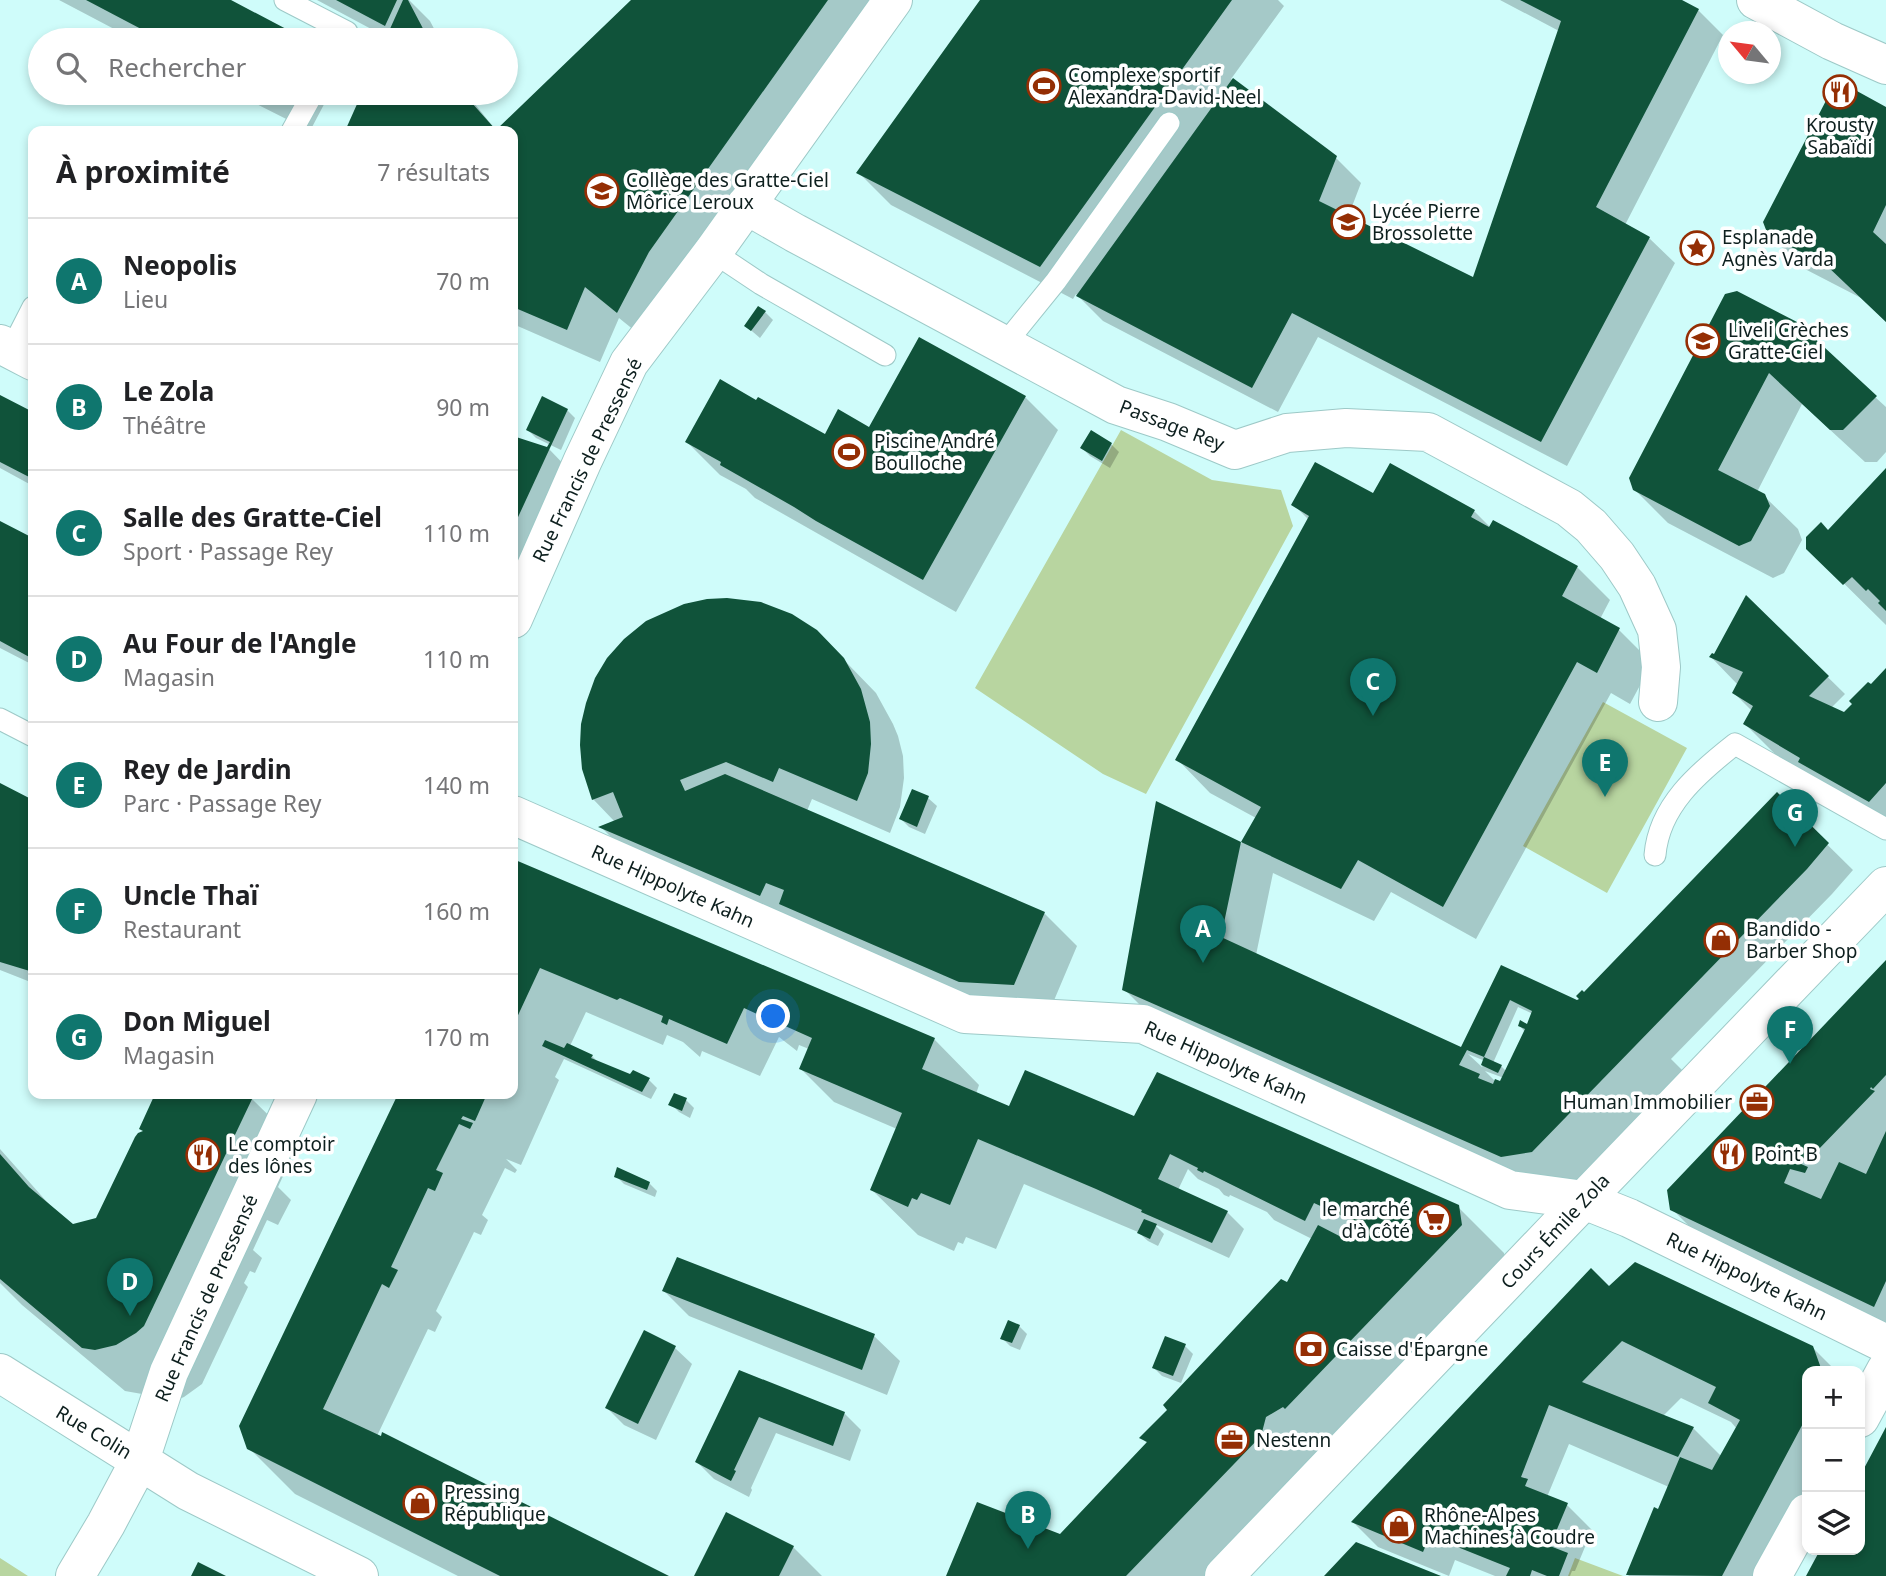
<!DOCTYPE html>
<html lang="fr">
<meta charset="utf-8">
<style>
:root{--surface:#fff;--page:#f2f2f2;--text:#202124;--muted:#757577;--line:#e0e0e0;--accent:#0f766e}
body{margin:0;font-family:"Noto Sans",sans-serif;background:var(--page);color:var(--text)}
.controls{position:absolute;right:21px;bottom:21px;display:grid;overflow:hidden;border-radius:14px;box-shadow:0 4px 10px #0003}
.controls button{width:63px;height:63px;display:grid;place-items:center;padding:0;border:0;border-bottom:2px solid var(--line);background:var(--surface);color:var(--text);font:35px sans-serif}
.compass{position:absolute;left:1718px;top:21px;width:63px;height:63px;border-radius:50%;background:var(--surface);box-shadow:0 4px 10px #0003;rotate:299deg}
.you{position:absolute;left:774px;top:1017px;width:24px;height:24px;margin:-18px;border:5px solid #fff;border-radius:50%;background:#1a73e8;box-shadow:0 0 0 10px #1a73e833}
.badge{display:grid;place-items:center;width:46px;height:46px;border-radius:50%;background:var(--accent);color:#fff;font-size:23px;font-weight:700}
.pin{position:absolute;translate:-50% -58px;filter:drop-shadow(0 2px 4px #0008)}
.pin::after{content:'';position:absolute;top:37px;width:24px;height:21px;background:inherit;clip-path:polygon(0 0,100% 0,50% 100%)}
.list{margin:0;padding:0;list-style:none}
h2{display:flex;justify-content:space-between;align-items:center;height:91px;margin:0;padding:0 28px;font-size:30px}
h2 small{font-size:23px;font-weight:400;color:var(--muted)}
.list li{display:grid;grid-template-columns:46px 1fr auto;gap:21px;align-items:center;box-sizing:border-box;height:126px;padding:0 28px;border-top:2px solid var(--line)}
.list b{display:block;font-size:26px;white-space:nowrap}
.list p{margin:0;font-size:23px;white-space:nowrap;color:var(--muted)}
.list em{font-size:23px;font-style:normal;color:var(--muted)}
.icon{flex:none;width:38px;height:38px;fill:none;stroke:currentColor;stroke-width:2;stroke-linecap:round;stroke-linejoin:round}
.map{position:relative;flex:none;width:1886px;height:1576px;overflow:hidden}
.search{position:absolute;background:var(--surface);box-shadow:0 4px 10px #0003;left:28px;top:28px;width:490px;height:77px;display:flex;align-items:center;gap:18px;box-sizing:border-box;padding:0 24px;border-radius:38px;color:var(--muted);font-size:26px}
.panel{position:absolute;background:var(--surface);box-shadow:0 4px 10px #0003;left:28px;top:126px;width:490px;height:973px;border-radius:14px}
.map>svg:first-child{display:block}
.green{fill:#b8d5a0}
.shadow{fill:#0003;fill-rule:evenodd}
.building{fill:#10533a;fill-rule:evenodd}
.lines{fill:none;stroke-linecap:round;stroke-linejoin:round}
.service-casing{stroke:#9dc9c7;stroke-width:23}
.minor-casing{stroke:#9dc9c7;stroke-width:40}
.tertiary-casing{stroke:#9dc9c7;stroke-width:40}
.primary-casing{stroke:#9dc9c7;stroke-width:40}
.service{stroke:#fff;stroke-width:21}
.minor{stroke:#fff;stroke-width:38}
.tertiary{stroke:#fff;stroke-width:38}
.primary{stroke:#fff;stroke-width:38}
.labels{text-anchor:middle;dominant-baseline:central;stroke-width:7;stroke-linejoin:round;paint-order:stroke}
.poi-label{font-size:19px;fill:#0d1f1e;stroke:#fff;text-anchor:start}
.street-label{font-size:19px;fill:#0d1f1e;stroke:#fff}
</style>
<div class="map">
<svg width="1886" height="1576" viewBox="0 0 1886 1576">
<rect width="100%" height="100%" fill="#cffcfa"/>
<!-- green -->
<path class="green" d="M1121,430L1212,480L1281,490L1293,526L1146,794L1103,774L975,688Z
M1603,702L1687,748L1607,893L1523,846Z
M0,1558L28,1576H0Z
M1575,1558L1623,1576H1568Z"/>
<!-- shadow -->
<path class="shadow" d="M59,0H228L304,40H135Z
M317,0H409L430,21L440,40H387L388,38Z
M634,0H884L651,344L619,318L600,362L513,324V131H498Z
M982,0H1278L1284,6L1231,79L1336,158L1361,183L1348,217L1474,280L1559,31L1500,0H1678L1698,10L1723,35L1625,225L1649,238L1675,263L1567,466L1318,337L1278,412L1103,321L1076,294L1073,299L891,205L858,172Z
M235,93H330L310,131Z
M364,93H466L495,129L493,131H347Z
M1886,109V322L1861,298L1803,268L1769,234Z
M1726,296L1875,397L1886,407V452L1877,462H1865L1802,404L1757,492L1764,496L1798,529L1802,540L1784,573L1773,578L1668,523L1634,489Z
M765,312L773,320L760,338L746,326Z
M0,397L33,414V486L0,468Z
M1025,397L1058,430L956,612L755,498L746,489L720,475L687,442L756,403L825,437L869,430Z
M567,410L575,418L561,450L536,438L528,430Z
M513,437L549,449L574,475L534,562L513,569Z
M1111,444L1119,452L1110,468L1090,456L1082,448Z
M1886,471V625L1808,548L1828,532Z
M1374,495L1474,511L1491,528L1494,522L1577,567L1610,600L1600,619L1619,630L1652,663L1630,704L1611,693L1476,939L1391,892L1374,921L1273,873L1256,955L1461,1049L1502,967L1578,1002L1777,795L1853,870L1832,894L1671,1059L1691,1079L1577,1197L1548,1202L1157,1022L1124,989L1157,804L1241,844L1256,818L1210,793L1178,760L1309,520L1293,504ZM1518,1007L1533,1014L1528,1026H1520L1525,1032L1507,1072L1501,1066L1493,1063ZM1468,1054L1485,1061L1482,1067ZM1485,1071L1504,1078L1501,1084L1495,1081Z
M0,523L33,540V665L0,648Z
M1747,598L1845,694L1831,708L1845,714L1886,670V830L1790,769L1745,724L1752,711L1734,693L1738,685L1711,657L1715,656Z
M816,631L876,693L893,724L898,736L903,756L904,778L900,807L890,833L812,799L807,811L1044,913L1077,946L1047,1017L993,1015L633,859L601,827L615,822L593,799Z
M0,785L33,802V983L0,970Z
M913,792L928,798L937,806L925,834L909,827L901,819Z
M513,861L934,1039L979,1085L976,1094L1010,1108L1133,1117L1458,1207L1504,1253L1507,1271L1239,1576H948L1061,1536L1148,1444L1142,1438L1287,1284L1312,1239L1274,1220L1267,1212L1230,1195L1229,1197L1224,1195L1219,1189L1198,1179L1188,1169L1178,1190L1227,1212L1244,1229L1229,1258L1154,1224L1164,1234L1158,1246L1148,1241L1138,1232L1024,1184L996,1249L966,1237L963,1244L958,1242L954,1251L918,1235L872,1190L897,1129L834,1102L801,1069L809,1049L799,1045L797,1051L779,1037L760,1076L702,1051L700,1057L683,1042L667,1035L663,1045L586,1012L570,1046L592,1056L598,1062L631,1076L649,1080L657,1088L651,1099L564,1059L555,1077L559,1080L521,1165L506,1159L517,1170L515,1173L505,1168L482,1215L488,1220L481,1235L474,1232L436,1311L442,1317L435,1332L428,1329L377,1436L665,1576H458L295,1494L249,1448L241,1426L400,1094H513ZM1347,1234L1355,1239L1352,1245L1344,1240Z
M1886,963V1335L1718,1255L1672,1209Z
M157,1094H241L252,1099L298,1144L296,1149L298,1151L296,1156L293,1155L278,1187L291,1200L278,1225L267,1220L253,1250L262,1258L255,1273L250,1271L244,1283L248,1287L202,1384L184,1397L165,1405L142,1394L125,1391L22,1305L0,1283V1149L55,1211L72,1226L98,1220L145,1132L141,1129Z
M686,1100L694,1108L690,1118L679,1112L671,1104Z
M616,1176L649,1183L657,1191L655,1197L624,1184Z
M1609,1289L1812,1347L1836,1371H1807V1547L1792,1576H1629L1628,1575L1669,1487L1569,1444L1547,1497L1567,1505L1592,1530L1575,1571H1572L1570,1576H1495L1455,1560L1449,1576L1378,1547L1353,1522ZM1681,1398L1731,1422L1737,1429L1722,1457L1693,1428L1663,1416Z
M664,1291L874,1336L900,1361L887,1395L689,1316Z
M1019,1326L1027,1334L1020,1350L1010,1346L1002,1338Z
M1185,1346L1193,1354L1181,1383L1162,1376L1154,1368Z
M675,1348L692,1364L656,1440L624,1425L607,1408Z
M740,1372L844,1413L861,1430L850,1461L776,1433L751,1488L752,1490L749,1497L714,1479L697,1462Z
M1860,1397L1870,1428L1860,1448Z
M1886,1431V1576H1808L1822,1550H1860V1480Z
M793,1547L822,1576H696Z"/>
<!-- building -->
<path class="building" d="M86,0H231L307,40H162Z
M336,0H397L385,26Z
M403,0H408L429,40H385Z
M631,0H828L649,252L617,313L585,287L567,330L513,307V131H345L362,93H463L496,130Z
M980,0H1232L1040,267L856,173Z
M1520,0H1682L1699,9L1596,207L1650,237L1541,442L1292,313L1252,388L1076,296L1233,78L1337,156L1319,201L1473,277L1561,21Z
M1846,85L1886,107V205L1873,232L1886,244V322L1826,265L1768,235L1763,222L1831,91Z
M262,93H280L276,100Z
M1737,291L1797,322L1877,396L1843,430H1830L1769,373L1718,470L1765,494L1770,506L1751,541L1739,546L1633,490L1629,478L1725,294Z
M758,306L766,311L751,331L744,326Z
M919,337L1026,396L923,580L816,521L794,507L720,465L721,462L685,442L720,379L756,400L758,397L825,434L838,409L869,427Z
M0,395L33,412V479L0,462Z
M542,396L568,409L513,528V436L547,447L550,442L526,430Z
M1091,430L1112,443L1102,461L1080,448Z
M1315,462L1373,493L1390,463L1475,510L1471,517L1489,527L1493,520L1578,566L1562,596L1620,628L1597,673L1577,662L1443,907L1358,860L1341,889L1241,842L1261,807L1175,760L1309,516L1291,505Z
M1886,468V611L1878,603L1880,601L1868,589L1866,591L1852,577L1843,585L1806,549V537L1821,522L1828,530Z
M0,521L33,538V659L0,641Z
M1746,595L1829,676L1809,696L1844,712L1852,704L1849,701L1868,682L1871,684L1886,668V783L1869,802L1798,762L1800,758L1743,724L1753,706L1732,693L1743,672L1709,657L1712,653L1714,654Z
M727,598L761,602L792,614L817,630L844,658L861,689L870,722L871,744L868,773L857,801L779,768L773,782L726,762L680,780L685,791L725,774L1045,912L1014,985L959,982L779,904L784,890L766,883L760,896L598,827L623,817L613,792L592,800L582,769L580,745L581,724L586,703L595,678L607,658L624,639L646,621L684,604L707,599Z
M0,783L33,800V972L0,962Z
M912,789L929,796L917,827L899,819Z
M1777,792L1829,843L1807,869L1532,1152L1501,1157L1122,990L1156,801L1241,842L1221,937L1461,1047L1501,965L1577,1000L1579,999L1576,996L1582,990L1584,992ZM1510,1000L1532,1011L1527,1024L1520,1020L1518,1026L1525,1029L1500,1081L1495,1079L1493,1084L1478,1078L1480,1074L1459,1065L1467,1050L1484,1057L1481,1065L1498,1073L1502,1065L1484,1057Z
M513,859L935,1038L922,1069L1009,1106L1025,1070L1134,1116L1157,1072L1459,1205L1462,1225L1285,1409L1283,1407L1266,1417L1261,1436L1126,1576H946L977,1502L1060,1534L1147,1442L1139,1438L1167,1410L1163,1405L1281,1279L1287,1282L1318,1225L1351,1242L1357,1230L1352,1228L1355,1222L1314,1203L1305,1221L1204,1171L1203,1173L1197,1170L1198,1168L1170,1154L1158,1179L1228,1211L1212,1243L1141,1212L1142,1210L1096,1189L978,1139L950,1205L921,1193L917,1200L912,1198L908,1207L870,1190L902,1113L799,1069L812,1038L774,1021L772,1027L765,1024L768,1019L744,1008L727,1044L669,1019L667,1025L661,1022L663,1016L620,998L617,1000L540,968L513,1026Z
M1886,960V1075L1873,1089L1871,1087L1870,1089L1875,1091L1816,1152L1808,1148L1801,1164L1808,1167L1805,1173L1790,1169L1784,1183L1821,1199L1839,1162L1866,1174L1886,1131V1281L1874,1307L1670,1210L1667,1190Z
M545,1040L564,1048L567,1043L593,1055L591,1058L630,1074L633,1070L650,1078L642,1092L542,1046Z
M674,1093L687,1098L682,1111L668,1105Z
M155,1094H245L253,1097L144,1326L136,1333L116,1345L95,1350L82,1348L0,1279V1154L29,1187L73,1224L96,1218L135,1137L138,1133L143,1131L139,1129Z
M398,1094H487L475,1121L463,1116L461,1119L473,1123L470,1129L459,1124L436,1170L443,1173L435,1191L428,1188L391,1267L398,1270L389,1288L382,1284L323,1409L381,1436L382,1432L669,1576H500L247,1449L239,1426Z
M617,1167L650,1182L647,1190L614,1177Z
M1144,1219L1157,1224L1150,1239L1137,1233Z
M677,1257L875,1334L862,1370L662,1291Z
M1635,1262L1813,1346L1822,1371H1807V1416L1722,1576L1626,1575L1654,1507L1658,1509L1680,1457L1712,1470L1740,1420L1708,1403L1716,1387L1622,1341L1582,1382L1694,1427L1678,1457L1549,1405L1521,1477L1528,1479L1525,1486L1568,1503L1550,1546L1568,1553L1559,1576H1547L1532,1570L1530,1576H1506L1510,1568L1430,1536L1423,1552L1351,1522L1591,1268L1609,1286Z
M1008,1320L1020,1325L1012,1343L1000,1339Z
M644,1330L676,1346L638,1424L605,1408Z
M1165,1336L1186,1344L1173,1376L1152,1368Z
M739,1370L845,1412L833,1446L759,1417L734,1470L736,1471L731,1481L695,1462Z
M1886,1427V1576H1806L1820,1550H1860V1476Z
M726,1512L794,1546L779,1576H694Z
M1356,1542L1441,1576H1324Z
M198,1562L226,1576H191Z"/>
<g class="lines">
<defs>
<path id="service" d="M285,0L347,32L342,40
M292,131L313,93
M713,252L761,284L885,355
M1004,345L1056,281L1169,123
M11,350L33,307
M0,719L33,736
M1655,855C1659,806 1698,773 1735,744L1886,829"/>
<path id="minor" d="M1756,0L1832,41L1886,65
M746,205L795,233L1116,405L1168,422L1235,450L1287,433L1346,428L1428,432L1569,508L1591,526L1617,556L1637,586L1657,630L1661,667L1658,702
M0,344L33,361
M513,815L965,1014L1143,1024L1510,1190L1584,1200L1629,1218L1886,1344
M1860,1418L1886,1370
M1772,1576L1807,1513"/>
<path id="tertiary" d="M513,619L583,460L629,363L713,252L893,0
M0,1373L188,1491L359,1576
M75,1576L106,1524L140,1460L169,1372L298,1094"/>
<path id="primary" d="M1224,1576C1445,1346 1664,1115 1886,886"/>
</defs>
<!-- service casing -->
<use href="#service" class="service-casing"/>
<!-- minor casing -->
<use href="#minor" class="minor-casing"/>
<!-- tertiary casing -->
<use href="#tertiary" class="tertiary-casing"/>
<!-- primary casing -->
<use href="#primary" class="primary-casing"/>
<!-- service -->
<use href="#service" class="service"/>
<!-- minor -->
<use href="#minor" class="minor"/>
<!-- tertiary -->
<use href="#tertiary" class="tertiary"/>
<!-- primary -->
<use href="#primary" class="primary"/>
</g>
<!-- icons -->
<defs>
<symbol id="stadium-ring" viewBox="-11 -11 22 22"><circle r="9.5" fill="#fff" stroke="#942e04" stroke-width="1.5"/><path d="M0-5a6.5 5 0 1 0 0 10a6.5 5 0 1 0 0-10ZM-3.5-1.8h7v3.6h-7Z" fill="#942e04"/></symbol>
<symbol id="restaurant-ring" viewBox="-11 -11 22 22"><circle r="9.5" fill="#fff" stroke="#942e04" stroke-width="1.5"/><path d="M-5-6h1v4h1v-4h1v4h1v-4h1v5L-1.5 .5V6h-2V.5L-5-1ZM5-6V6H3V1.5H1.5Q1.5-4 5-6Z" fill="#942e04"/></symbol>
<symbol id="school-ring" viewBox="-11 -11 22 22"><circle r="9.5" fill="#fff" stroke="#942e04" stroke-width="1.5"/><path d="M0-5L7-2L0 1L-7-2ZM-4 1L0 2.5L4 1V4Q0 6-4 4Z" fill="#942e04"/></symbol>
<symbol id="sight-ring" viewBox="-11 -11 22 22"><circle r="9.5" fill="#fff" stroke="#942e04" stroke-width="1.5"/><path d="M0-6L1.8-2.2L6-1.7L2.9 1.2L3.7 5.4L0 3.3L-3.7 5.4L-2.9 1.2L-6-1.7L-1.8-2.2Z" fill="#942e04"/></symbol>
<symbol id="shop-ring" viewBox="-11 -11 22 22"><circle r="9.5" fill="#fff" stroke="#942e04" stroke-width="1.5"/><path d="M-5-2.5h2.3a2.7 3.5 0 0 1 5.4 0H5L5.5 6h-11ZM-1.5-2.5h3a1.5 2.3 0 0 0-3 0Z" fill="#942e04"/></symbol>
<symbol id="office-ring" viewBox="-11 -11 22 22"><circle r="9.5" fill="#fff" stroke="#942e04" stroke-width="1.5"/><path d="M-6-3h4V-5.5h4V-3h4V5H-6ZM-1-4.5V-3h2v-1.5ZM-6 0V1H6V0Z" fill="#942e04"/></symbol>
<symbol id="supermarket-ring" viewBox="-11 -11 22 22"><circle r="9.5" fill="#fff" stroke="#942e04" stroke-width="1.5"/><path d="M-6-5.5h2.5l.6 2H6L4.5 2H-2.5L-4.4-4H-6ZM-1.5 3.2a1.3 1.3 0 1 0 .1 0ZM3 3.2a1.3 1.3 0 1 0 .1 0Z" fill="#942e04"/></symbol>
<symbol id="bank-ring" viewBox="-11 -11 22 22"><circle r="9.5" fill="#fff" stroke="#942e04" stroke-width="1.5"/><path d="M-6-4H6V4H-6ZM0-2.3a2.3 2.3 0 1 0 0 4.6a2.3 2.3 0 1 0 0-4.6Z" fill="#942e04"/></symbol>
</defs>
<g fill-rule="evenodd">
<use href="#stadium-ring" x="1025" y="67" width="38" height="38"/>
<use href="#restaurant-ring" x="1821" y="73" width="38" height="38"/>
<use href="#school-ring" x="583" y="172" width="38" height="38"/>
<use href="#school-ring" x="1329" y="203" width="38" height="38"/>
<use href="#sight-ring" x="1678" y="229" width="38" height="38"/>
<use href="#school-ring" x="1684" y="322" width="38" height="38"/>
<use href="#stadium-ring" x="830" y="433" width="38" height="38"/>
<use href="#shop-ring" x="1702" y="921" width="38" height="38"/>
<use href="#office-ring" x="1738" y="1083" width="38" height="38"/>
<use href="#restaurant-ring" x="1710" y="1135" width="38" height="38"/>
<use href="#restaurant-ring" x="184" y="1136" width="38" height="38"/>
<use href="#supermarket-ring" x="1415" y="1201" width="38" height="38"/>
<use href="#bank-ring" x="1292" y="1330" width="38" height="38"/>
<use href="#office-ring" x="1213" y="1421" width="38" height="38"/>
<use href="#shop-ring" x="401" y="1484" width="38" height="38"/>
<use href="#shop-ring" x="1380" y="1507" width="38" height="38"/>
</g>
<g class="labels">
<!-- poi labels -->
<g class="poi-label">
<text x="1068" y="75">Complexe sportif<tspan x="1068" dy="22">Alexandra-David-Neel</tspan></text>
<text x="1840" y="125" text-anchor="middle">Krousty<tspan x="1840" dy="22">Sabaïdi</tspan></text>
<text x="626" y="180">Collège des Gratte-Ciel<tspan x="626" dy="22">Môrice Leroux</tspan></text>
<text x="1372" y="211">Lycée Pierre<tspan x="1372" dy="22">Brossolette</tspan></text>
<text x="1722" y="237">Esplanade<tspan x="1722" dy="22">Agnès Varda</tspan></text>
<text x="1728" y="330">Liveli Crèches<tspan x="1728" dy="22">Gratte-Ciel</tspan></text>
<text x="874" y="441">Piscine André<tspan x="874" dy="22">Boulloche</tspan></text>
<text x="1746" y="929">Bandido -<tspan x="1746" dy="22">Barber Shop</tspan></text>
<text x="1732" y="1102" text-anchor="end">Human Immobilier</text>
<text x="228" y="1144">Le comptoir<tspan x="228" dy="22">des lônes</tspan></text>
<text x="1754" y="1154">Point B</text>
<text x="1410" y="1209" text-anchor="end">le marché<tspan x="1410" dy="22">d'à côté</tspan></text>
<text x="1336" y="1349">Caisse d'Épargne</text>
<text x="1256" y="1440">Nestenn</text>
<text x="444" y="1492">Pressing<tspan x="444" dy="22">République</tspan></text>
<text x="1424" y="1515">Rhône-Alpes<tspan x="1424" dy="22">Machines à Coudre</tspan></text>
</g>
<!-- street labels -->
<g class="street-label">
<text transform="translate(1172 425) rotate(21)">Passage Rey</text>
<text transform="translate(587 460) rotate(-64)">Rue Francis de Pressensé</text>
<text transform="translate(673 886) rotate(24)">Rue Hippolyte Kahn</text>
<text transform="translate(1226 1062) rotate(24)">Rue Hippolyte Kahn</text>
<text transform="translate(1555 1231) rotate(-47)">Cours Émile Zola</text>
<text transform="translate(1747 1276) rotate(26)">Rue Hippolyte Kahn</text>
<text transform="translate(206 1298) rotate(-66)">Rue Francis de Pressensé</text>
<text transform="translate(94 1432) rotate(31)">Rue Colin</text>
</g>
</g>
</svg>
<div class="controls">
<button>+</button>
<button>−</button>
<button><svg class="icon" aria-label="layers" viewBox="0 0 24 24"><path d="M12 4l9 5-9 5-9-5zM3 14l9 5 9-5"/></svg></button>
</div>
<svg class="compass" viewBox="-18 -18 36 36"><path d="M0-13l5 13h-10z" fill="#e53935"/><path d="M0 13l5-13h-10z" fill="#757577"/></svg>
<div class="you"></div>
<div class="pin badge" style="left:1203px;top:963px">A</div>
<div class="pin badge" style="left:1028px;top:1549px">B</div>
<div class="pin badge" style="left:1373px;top:716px">C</div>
<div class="pin badge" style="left:130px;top:1316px">D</div>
<div class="pin badge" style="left:1605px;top:797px">E</div>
<div class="pin badge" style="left:1790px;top:1064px">F</div>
<div class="pin badge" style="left:1795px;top:847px">G</div>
<div class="search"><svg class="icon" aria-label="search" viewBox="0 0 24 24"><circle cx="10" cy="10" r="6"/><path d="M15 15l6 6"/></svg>Rechercher</div>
<section class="panel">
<h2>À proximité<small>7 résultats</small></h2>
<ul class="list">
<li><span class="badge">A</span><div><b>Neopolis</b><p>Lieu</p></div><em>70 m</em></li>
<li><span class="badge">B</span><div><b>Le Zola</b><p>Théâtre</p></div><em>90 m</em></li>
<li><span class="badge">C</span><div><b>Salle des Gratte-Ciel</b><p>Sport · Passage Rey</p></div><em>110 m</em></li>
<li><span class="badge">D</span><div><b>Au Four de l'Angle</b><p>Magasin</p></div><em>110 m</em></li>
<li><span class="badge">E</span><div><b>Rey de Jardin</b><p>Parc · Passage Rey</p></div><em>140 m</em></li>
<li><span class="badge">F</span><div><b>Uncle Thaï</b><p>Restaurant</p></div><em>160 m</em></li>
<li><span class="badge">G</span><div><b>Don Miguel</b><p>Magasin</p></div><em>170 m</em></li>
</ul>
</section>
</div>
